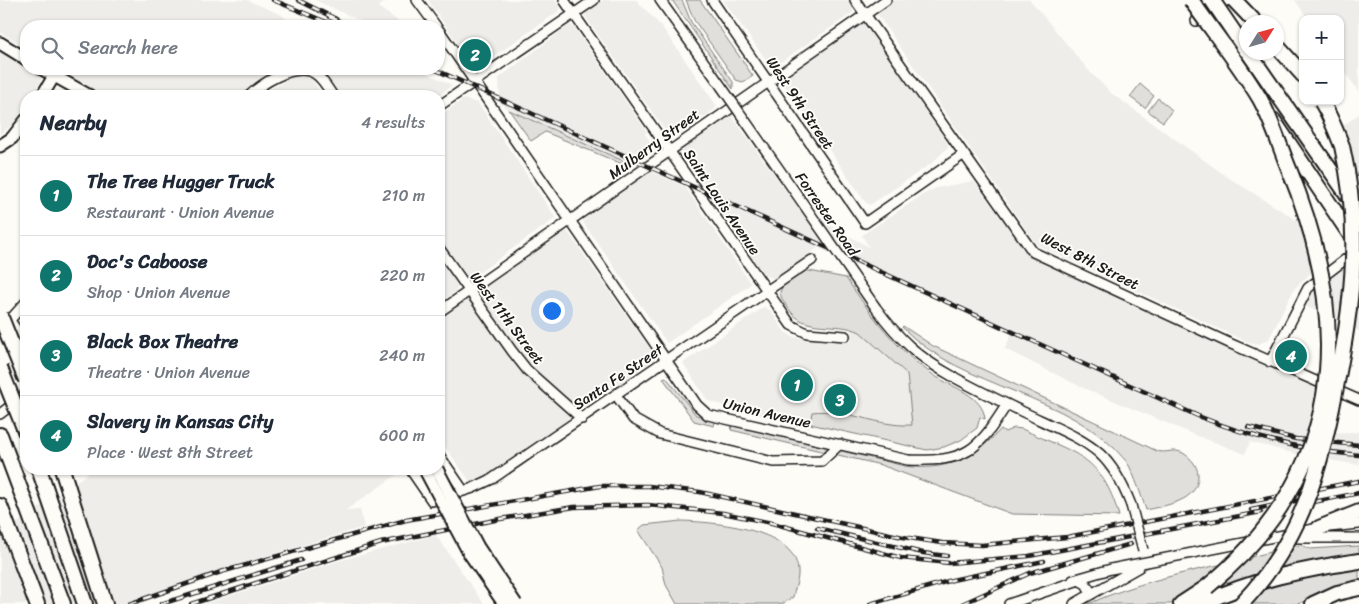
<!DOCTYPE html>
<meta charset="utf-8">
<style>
:root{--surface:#fff;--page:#f6f6f7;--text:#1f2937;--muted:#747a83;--line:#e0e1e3;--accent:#0f766e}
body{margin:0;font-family:Sriracha,sans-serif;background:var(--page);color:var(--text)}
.controls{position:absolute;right:15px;top:15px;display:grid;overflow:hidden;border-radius:10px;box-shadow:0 1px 4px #0004}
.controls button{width:45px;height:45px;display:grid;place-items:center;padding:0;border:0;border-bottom:1px solid var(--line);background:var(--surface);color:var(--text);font:25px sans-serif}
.compass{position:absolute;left:1239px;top:15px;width:45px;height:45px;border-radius:50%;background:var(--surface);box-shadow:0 1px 4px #0004;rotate:53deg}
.you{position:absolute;left:551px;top:310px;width:18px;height:18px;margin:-12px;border:4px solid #fff;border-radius:50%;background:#1a73e8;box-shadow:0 0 0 8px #1a73e833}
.badge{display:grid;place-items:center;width:32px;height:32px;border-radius:50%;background:var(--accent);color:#fff;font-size:16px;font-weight:700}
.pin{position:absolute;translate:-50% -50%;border:2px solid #fff;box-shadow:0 1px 5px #0006}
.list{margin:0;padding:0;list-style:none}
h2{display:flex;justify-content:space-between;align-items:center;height:65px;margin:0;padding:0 20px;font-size:21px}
h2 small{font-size:16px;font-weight:400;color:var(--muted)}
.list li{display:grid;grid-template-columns:32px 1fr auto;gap:15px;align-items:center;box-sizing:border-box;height:80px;padding:0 20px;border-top:1px solid var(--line)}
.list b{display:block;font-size:19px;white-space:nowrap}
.list p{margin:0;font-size:16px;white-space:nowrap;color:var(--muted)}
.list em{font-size:16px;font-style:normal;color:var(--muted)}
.icon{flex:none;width:28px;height:28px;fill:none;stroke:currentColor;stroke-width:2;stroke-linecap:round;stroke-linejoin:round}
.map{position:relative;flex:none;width:1359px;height:604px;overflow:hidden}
.search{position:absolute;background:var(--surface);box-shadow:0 1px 4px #0004;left:20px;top:20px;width:425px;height:55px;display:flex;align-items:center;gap:12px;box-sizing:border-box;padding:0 18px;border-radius:20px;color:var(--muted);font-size:19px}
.panel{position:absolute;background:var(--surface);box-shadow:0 1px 4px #0004;left:20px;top:90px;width:425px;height:385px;border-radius:20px}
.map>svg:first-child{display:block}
.built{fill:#eeede9}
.green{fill:#e0dfdb;stroke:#7e7e7c}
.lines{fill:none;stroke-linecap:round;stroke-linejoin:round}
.minor-casing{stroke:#1c1c1c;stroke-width:12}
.major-casing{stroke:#1c1c1c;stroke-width:15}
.highway-casing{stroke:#1c1c1c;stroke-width:18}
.minor{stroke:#fdfcf7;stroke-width:9}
.major{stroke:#fdfcf7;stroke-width:11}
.highway{stroke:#fdfcf7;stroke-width:14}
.rail-casing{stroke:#1c1c1c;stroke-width:4.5}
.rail{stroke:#fdfcf7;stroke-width:2.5;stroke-dasharray:8;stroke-linecap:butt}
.minor-bridge-casing{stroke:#1c1c1c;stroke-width:12;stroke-linecap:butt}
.major-bridge-casing{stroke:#1c1c1c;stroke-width:15;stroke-linecap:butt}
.highway-bridge-casing{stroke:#1c1c1c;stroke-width:18;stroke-linecap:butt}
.minor-bridge{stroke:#fdfcf7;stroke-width:9}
.major-bridge{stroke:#fdfcf7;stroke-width:11}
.highway-bridge{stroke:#fdfcf7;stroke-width:14}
.labels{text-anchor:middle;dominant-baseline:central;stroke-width:4;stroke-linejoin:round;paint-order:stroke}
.street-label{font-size:15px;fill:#1c1c1c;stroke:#fdfcf7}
</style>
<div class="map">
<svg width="1359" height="604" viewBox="0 0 1359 604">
<rect width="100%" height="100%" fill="#fdfcf7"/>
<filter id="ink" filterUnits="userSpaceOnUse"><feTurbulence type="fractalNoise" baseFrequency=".02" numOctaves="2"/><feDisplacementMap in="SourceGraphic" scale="10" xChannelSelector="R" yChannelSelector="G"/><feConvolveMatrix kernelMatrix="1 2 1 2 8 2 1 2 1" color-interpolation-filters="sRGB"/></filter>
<g filter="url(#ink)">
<!-- built -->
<path class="built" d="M0,0H247L282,15L294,26H26V48L0,32Z
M315,0H387L378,7L405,26H372Z
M428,0H555L560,8L559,11L477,68L472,64Z
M603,0H636L662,27L716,105L715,109L675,137L669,136L585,16L587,12Z
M723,0H849L854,9L852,13L772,68Z
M893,0H1030L1089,71L1111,93L1226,176L1306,226L1316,268L1294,289L1269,339L1259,344L1250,343L1037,245L878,15L880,9Z
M1295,0H1359V92L1340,65V19H1308Z
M864,22L949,146L932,163L870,205L866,203L781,80Z
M569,25L573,26L647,132L645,134L654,147L630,164L509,110L500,103L499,78Z
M0,49L26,65V69L38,72L42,78L33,96H26V108L20,119L0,134Z
M60,69H279L263,77L239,96H105Z
M321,69H418L452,85L439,96H339Z
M305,75L310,77L323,96H259L290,78Z
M464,99L478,103L556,218L470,279L465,276L439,240V116Z
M1359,114V184L1351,153L1340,128Z
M731,115L799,209L869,247L862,235L924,194L936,188L974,181L1025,251L1035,260L1319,389L1305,433L1359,432V465L1304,456L1250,442L1245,454L1188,432L1081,387L1005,349L1013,330L849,255L846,260L818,248L777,277L772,278L762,274L682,151L684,147Z
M651,171L685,187L751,284L667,343L583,222L587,215Z
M564,231L568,232L652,352V361L588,406L581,408L576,406L525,359L478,293L480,290Z
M439,256L458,286L456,291L439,303Z
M1359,256V331L1303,305L1319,285Z
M466,300L470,301L518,365L570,415L567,420L495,471L471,483L439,438V319Z
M764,307L770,310L785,332L793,337L850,342L851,328L860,332L907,374L912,425L897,426L845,414L812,412L809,428L708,401L683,363Z
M94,469H405L346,510L360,509L364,527L243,563L124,604H0V535Z
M436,535L484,604H204L342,560Z"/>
<!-- green -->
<path class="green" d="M672,0H682L691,22L733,82V89Z
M686,0H700L753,76L743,82L736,80L694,20Z
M1140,84L1154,96L1145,108L1130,97Z
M1158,98L1172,110L1163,122L1148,111Z
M509,110L630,164L627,166L545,132L531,141Z
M804,270L846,278C871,315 897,351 935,376C953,388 983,395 985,419L980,417L977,428L961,440L944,447L927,450L810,424L812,412C846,408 878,427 912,425L907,374L860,332C836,320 805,334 789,309C785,304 781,299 780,292L783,285Z
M903,326L933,346L1157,451C1166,454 1174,448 1183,453C1191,458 1197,465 1198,474C1200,502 1165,505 1146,510C1143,500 1132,468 1126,461C1070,392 964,391 902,327Z
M666,377L696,415L715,421L714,426L694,421L665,381L663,378Z
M732,425L905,466C944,472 975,458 1001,429L1005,432L1014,428L1022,429C1075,454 1101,454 1119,516L1012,514L881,465L731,430Z
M681,521C713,522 801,528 798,575C798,582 794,590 793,597L782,604H677L666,585L662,567L638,530L644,525Z
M1301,545L1310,549L1359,546V555L1214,592L1212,588L1250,557Z
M1228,563L1172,604H1088C1133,584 1181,573 1228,563Z
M1359,569V584L1297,604H1251L1266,589L1293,581Z"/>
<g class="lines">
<defs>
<path id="minor" d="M417,0L436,26
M564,0L791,325L807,333L845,336
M660,0L721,86
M712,0L865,223L964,154
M855,0L1033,252L1229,343L1359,400
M1196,21L1227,0
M439,30L697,405L708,415L908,460C966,462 977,452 1007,404
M249,96C262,83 290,66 309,71C320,74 327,87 333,96
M439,106L594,0
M439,248L512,351L527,370L582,419
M876,308C898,338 919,358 952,376C980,392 1011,406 1040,420C1061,430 1083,439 1100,454C1115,468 1124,487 1131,505
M439,312L886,0
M11,322L26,343
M1,330L26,302
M1270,362L1308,288L1355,252
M616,395L633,419L660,434L773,462L822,461L840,444
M0,414L26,394
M439,455L463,490
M410,469L432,501L473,488L492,479L812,260
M1287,538H1359
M1073,580L1111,569L1319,528L1359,524
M1009,604L1079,580L1086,584L1092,594
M1074,604L1139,567"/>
<path id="major" d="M0,43L26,59
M42,69L90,96
M42,96L54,76
M0,146L12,138L26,120"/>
<path id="highway" d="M1234,0L1255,22
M1276,45L1303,75
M1248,52L1359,211
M1273,120L1356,243
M0,435L63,604
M39,469L85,604
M62,469L105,604
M0,506L37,604
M1319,528L1359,512
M1181,604L1207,587
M1201,604C1251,580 1305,569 1359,561
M1313,604L1337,593L1359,588"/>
</defs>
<!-- minor casing -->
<use href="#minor" class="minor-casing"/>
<!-- major casing -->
<use href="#major" class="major-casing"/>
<!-- highway casing -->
<use href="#highway" class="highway-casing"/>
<!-- minor -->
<use href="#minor" class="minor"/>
<!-- major -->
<use href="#major" class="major"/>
<!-- highway -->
<use href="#highway" class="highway"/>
<defs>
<path id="rail" d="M273,0L336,26
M298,0L336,19
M329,17L351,26
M434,69L1198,416C1250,437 1303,451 1359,455
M1248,427L1296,439L1359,445
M1298,505L1359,493
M1251,510L1305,499
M817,528L923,553L947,556
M129,604L221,572L406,520L600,486H649L700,492L903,537L942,543L982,545L1067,537L1359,481
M161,604L301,560
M191,604L381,543L500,519L574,507L648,505L723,513L772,523L901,558L949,563L1029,556L1261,512
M870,604L952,580L1044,561
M962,604L1030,573L1131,544"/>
</defs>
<!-- rail casing -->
<use href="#rail" class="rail-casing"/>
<!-- rail -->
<use href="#rail" class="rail"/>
<defs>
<path id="minor-bridge" d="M721,86L876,308
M1131,505L1143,550"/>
<path id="major-bridge" d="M437,469L478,547L516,604
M426,472L469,553L504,604"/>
<path id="highway-bridge" d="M1191,0C1214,33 1240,65 1260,99C1272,121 1280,147 1289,169C1354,328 1345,473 1207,587
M1212,0L1246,50
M0,315L26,380
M0,368L26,433
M1241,604C1310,533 1325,448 1342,355C1355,281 1359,220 1342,146C1336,131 1330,115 1321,101"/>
</defs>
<!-- minor-bridge casing -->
<use href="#minor-bridge" class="minor-bridge-casing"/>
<!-- major-bridge casing -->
<use href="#major-bridge" class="major-bridge-casing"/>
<!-- highway-bridge casing -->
<use href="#highway-bridge" class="highway-bridge-casing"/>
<!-- minor-bridge -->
<use href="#minor-bridge" class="minor-bridge"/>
<!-- major-bridge -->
<use href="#major-bridge" class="major-bridge"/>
<!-- highway-bridge -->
<use href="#highway-bridge" class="highway-bridge"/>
</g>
</g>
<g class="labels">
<!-- street labels -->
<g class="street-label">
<text transform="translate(800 103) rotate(56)">West 9th Street</text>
<text transform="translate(654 144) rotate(-36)">Mulberry Street</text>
<text transform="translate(722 202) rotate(56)">Saint Louis Avenue</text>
<text transform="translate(827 214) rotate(55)">Forrester Road</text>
<text transform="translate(1090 261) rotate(27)">West 8th Street</text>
<text transform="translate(507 318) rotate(53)">West 11th Street</text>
<text transform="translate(618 377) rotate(-34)">Santa Fe Street</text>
<text transform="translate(767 413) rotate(13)">Union Avenue</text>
</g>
</g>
</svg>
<div class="controls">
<button>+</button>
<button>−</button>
</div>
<svg class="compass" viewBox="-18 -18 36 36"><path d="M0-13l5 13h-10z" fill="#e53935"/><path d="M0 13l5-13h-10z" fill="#747a83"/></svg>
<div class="you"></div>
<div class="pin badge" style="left:797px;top:385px">1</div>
<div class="pin badge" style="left:475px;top:55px">2</div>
<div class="pin badge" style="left:840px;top:400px">3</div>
<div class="pin badge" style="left:1291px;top:356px">4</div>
<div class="search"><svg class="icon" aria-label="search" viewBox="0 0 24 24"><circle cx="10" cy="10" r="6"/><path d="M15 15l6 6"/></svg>Search here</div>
<section class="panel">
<h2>Nearby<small>4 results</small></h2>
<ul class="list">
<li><span class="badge">1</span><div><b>The Tree Hugger Truck</b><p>Restaurant · Union Avenue</p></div><em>210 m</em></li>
<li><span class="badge">2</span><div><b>Doc's Caboose</b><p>Shop · Union Avenue</p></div><em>220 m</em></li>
<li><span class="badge">3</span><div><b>Black Box Theatre</b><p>Theatre · Union Avenue</p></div><em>240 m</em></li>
<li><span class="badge">4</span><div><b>Slavery in Kansas City</b><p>Place · West 8th Street</p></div><em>600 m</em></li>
</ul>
</section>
</div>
